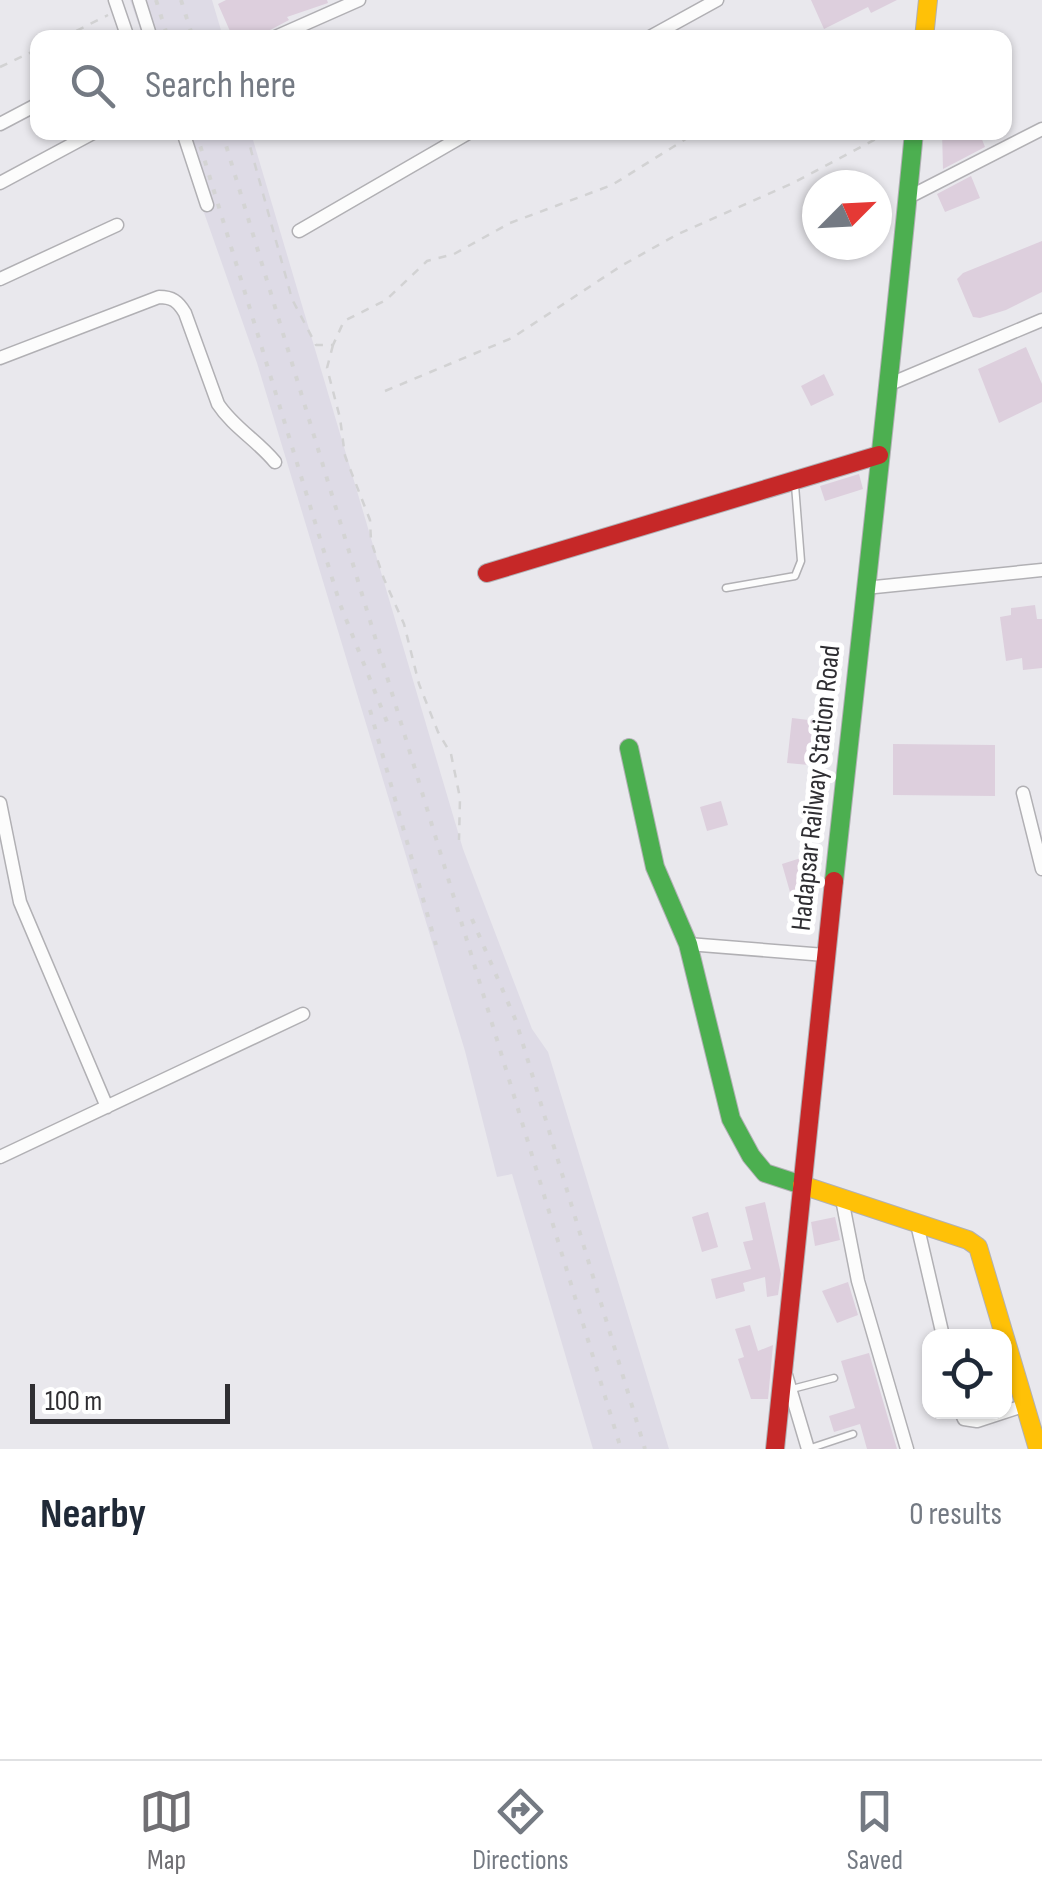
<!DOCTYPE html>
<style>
:root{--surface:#fff;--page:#f2f2f3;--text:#1f2937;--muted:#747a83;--line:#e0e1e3;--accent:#706f73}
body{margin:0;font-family:"Sofia Sans Condensed",sans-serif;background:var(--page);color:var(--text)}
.controls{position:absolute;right:30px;bottom:30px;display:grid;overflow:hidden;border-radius:20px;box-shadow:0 2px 8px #0004}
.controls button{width:90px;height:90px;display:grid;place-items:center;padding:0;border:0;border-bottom:2px solid var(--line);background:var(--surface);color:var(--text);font:50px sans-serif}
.compass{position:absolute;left:802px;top:170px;width:90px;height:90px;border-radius:50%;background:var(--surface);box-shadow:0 2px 8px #0004;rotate:66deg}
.scale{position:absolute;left:30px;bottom:25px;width:200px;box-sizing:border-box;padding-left:10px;border:5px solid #2f2e32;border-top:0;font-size:28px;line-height:35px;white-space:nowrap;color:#2f2e32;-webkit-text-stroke:8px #fff;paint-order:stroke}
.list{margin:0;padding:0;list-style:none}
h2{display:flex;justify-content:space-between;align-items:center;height:130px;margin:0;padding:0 40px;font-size:42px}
h2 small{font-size:32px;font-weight:400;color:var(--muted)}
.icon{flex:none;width:55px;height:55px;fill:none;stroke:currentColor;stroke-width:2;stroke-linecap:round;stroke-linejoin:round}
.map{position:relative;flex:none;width:1042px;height:1449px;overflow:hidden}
.search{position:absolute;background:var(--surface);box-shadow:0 2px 8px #0004;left:30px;right:30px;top:30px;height:110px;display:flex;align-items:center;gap:25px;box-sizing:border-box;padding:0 35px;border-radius:20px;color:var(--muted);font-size:38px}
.sheet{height:310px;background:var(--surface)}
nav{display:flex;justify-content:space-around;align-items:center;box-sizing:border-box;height:140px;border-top:2px solid var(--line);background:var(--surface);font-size:28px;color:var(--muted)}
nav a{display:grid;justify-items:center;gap:5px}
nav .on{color:var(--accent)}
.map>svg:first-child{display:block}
.built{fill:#dedbe6}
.building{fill:#ddcfdd}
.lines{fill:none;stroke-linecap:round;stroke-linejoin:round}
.lane-casing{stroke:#b1b0b4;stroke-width:9}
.street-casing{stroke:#b1b0b4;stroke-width:15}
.fast-casing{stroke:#b1b0b4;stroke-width:20}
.slow-casing{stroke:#b1b0b4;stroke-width:20}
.jam-casing{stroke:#b1b0b4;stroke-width:20}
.path{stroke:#d2d2d3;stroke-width:2.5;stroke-dasharray:8 8;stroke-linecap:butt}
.lane{stroke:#fcfcfc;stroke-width:6}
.street{stroke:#fcfcfc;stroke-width:12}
.fast{stroke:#4caf50;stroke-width:18}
.slow{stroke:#ffc107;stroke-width:18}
.jam{stroke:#c62828;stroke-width:18}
.rail{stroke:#d4d4d4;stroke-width:4;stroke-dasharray:5 10;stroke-linecap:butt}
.labels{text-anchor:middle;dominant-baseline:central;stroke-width:10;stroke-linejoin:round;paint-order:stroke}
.street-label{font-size:28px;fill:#2f2e32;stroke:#fff}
</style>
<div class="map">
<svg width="1042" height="1449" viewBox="0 0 1042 1449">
<rect width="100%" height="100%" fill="#e9e8ed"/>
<!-- built -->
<path class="built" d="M130,0H212L223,37H143Z
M176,133H251L463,849L532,1029L548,1052L669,1449H593L512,1174L497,1177L465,1051L257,363Z"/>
<!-- building -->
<path class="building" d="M226,0H327L328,3L287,17L289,20L255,38H233L218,4Z
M811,0H897L871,13L868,7L824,29Z
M942,132H979L985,147L943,169Z
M971,176L980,198L945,212L937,194Z
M1042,241V292L1006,310L980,318L973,317L957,279L963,273Z
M1026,347L1042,384V402L999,423L978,369Z
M824,374L834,395L811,406L801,386Z
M859,474L863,489L825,501L820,486Z
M1035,605L1037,619H1042V668L1023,670L1022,658L1006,661L1000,617L1011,615V608Z
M792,718L825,722L820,766L787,763Z
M893,744L995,745V796L893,795Z
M721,801L728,825L707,831L700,807Z
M804,857L815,893L792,899L782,864Z
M765,1202L781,1274L778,1295L767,1297L765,1277L743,1283L745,1291L716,1299L711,1279L751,1269L743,1242L753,1240L745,1207Z
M708,1212L718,1247L702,1252L692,1217Z
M835,1217L840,1240L815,1246L811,1222Z
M848,1282L858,1315L837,1323L822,1291Z
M750,1325L758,1351L773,1345L768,1399H751L738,1359L744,1357L735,1329Z
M869,1353L897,1449H867L860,1424L834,1432L829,1416L855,1408L841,1361Z"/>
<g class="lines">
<defs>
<path id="lane" d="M726,588L795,576L801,561L795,485
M792,1389L834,1378
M808,1449L853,1434"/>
<path id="street" d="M115,0L128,38
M139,0L151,38
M273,38L359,0
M648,38L717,0
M0,124L38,104
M183,132L207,205
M0,183L95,132
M907,198L1042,129
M299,231L470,132
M0,279L117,225
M0,358L159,297C172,297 178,301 185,313L218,404C233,427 258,441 275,462
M890,384L1042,320
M865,588L1042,570
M1023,793L1042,869
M0,803L20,902L107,1107
M688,944L825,955
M0,1157L303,1014
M842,1199L858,1281L907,1449
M917,1224L943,1336
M786,1375L808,1449
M961,1412L964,1419L977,1421L1026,1405"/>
<path id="fast" d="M629,748L655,867L688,944L731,1119L751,1156L765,1173L802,1185
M834,881C861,631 890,382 914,132"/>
<path id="slow" d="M924,38L928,0
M802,1185L968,1240L978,1247L1038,1449"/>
<path id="jam" d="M487,573L879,455
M775,1449L834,881"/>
</defs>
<!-- lane casing -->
<use href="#lane" class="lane-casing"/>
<!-- street casing -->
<use href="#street" class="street-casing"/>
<!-- fast casing -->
<use href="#fast" class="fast-casing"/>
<!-- slow casing -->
<use href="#slow" class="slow-casing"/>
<!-- jam casing -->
<use href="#jam" class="jam-casing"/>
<!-- path -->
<path class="path" d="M62,38L108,15
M0,67L38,49
M246,132L292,299L316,345H333L344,321L386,300L427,261L454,254L510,223L612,185L697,132
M333,345L327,368L340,418L345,456L370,520L371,541L384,579L404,624L419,684L438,732L451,754L460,798L459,840
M385,391L512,338L621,266L678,234L791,184L889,132"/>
<!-- lane -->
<use href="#lane" class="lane"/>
<!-- street -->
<use href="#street" class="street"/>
<!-- fast -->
<use href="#fast" class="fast"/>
<!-- slow -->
<use href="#slow" class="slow"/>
<!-- jam -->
<use href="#jam" class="jam"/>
<!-- rail -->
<path class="rail" d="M156,0L168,38
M181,0L193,38
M196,132L340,604L389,727
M222,132L621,1449
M370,710L436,945
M472,919L516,1021L645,1449"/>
</g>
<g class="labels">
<!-- street labels -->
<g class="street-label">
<text transform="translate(816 788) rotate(-84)">Hadapsar Railway Station Road</text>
</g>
</g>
</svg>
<div class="controls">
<button><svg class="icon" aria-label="locate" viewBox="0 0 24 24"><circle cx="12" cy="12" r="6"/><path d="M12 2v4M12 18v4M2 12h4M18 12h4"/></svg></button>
</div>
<svg class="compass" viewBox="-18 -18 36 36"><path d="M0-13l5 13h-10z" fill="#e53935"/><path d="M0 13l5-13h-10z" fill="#747a83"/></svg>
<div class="scale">100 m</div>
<div class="search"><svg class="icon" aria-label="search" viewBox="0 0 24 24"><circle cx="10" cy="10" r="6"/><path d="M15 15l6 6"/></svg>Search here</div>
</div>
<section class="sheet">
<h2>Nearby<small>0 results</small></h2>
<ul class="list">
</ul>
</section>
<nav>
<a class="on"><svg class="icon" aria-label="map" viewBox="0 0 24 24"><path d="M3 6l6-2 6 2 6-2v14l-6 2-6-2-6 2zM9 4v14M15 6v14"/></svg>Map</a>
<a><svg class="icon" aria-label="directions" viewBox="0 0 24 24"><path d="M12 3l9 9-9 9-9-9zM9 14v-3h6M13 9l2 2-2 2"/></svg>Directions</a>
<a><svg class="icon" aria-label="saved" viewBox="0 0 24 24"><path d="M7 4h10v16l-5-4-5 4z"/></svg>Saved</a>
</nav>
